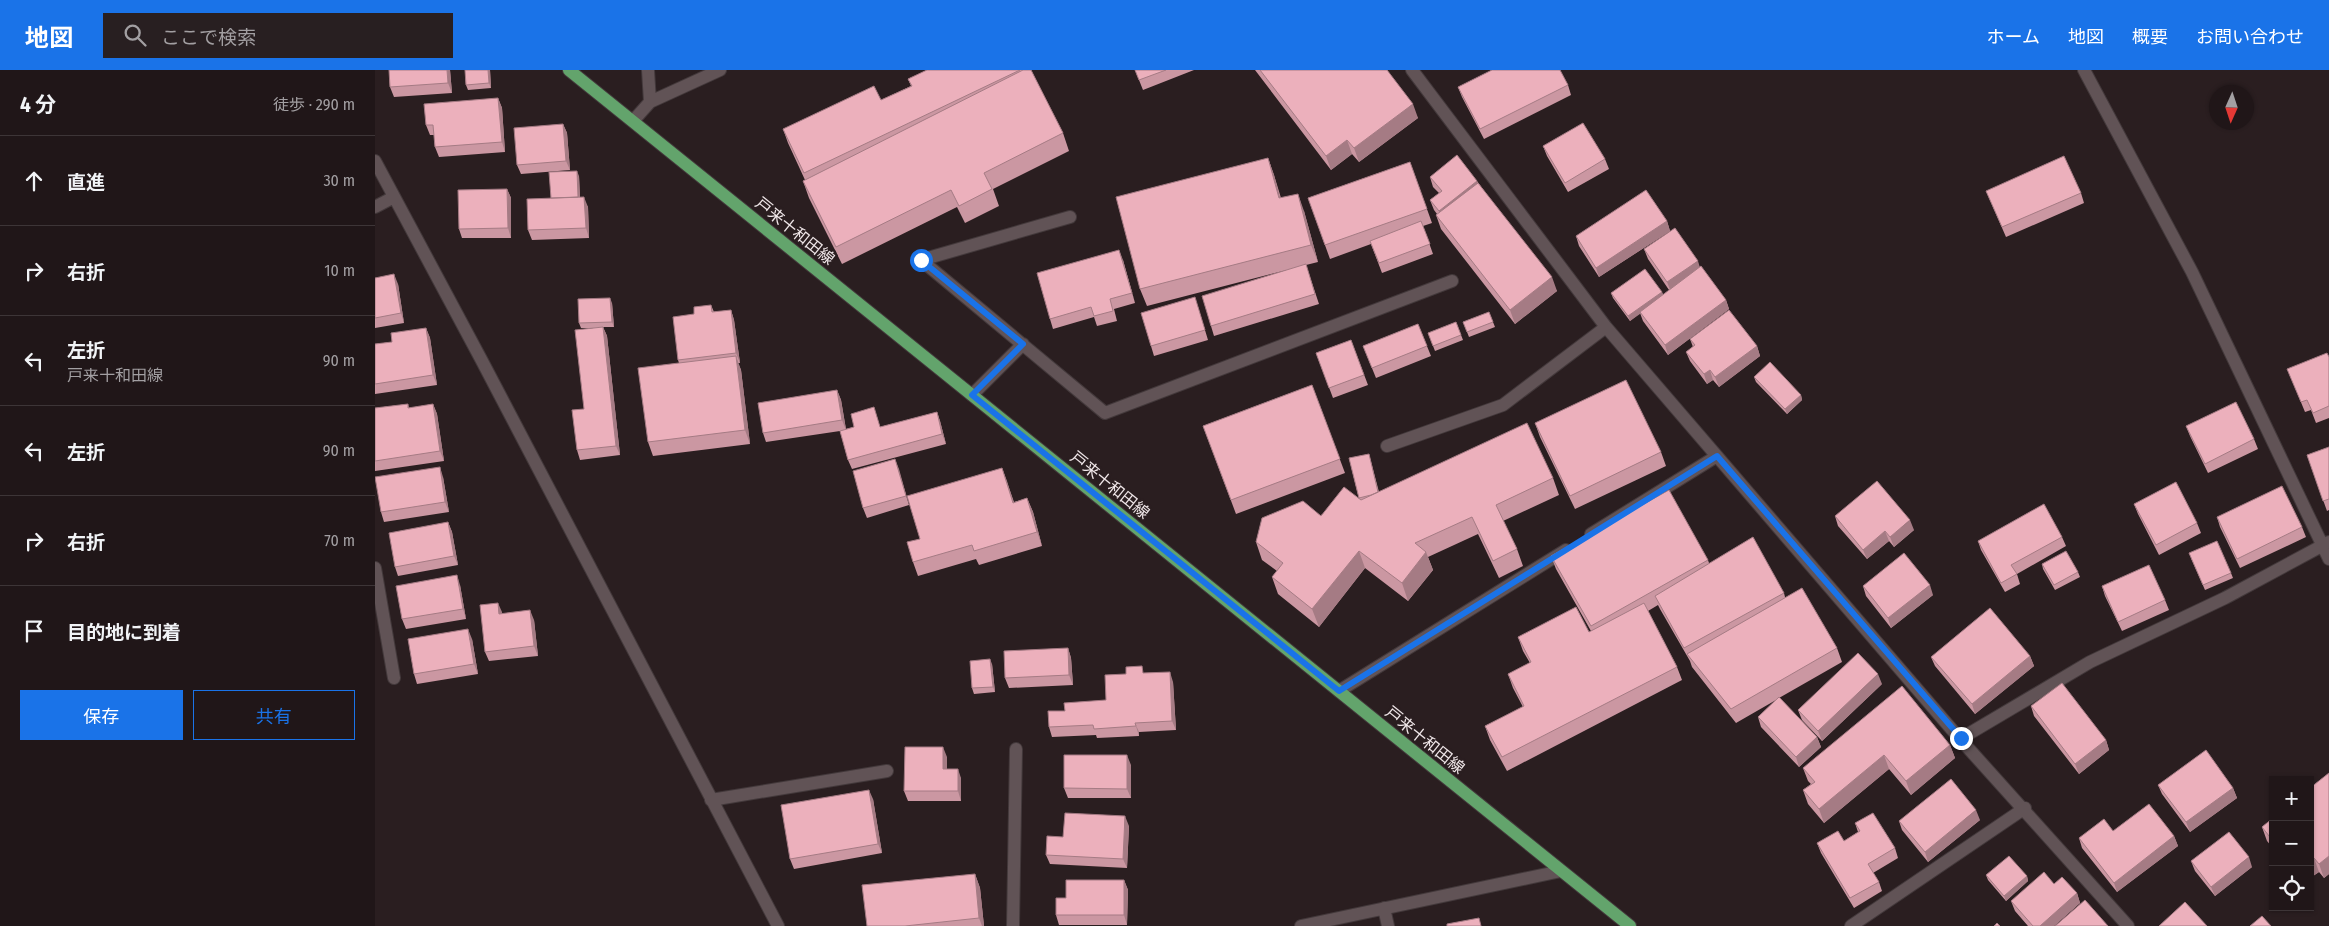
<!DOCTYPE html>
<html lang="ja">
<meta charset="utf-8">
<style>
:root{--surface:#201618;--page:#281f21;--text:#f1f3f6;--muted:#a29fa2;--line:#3d3537;--accent:#1a73e8}
body{margin:0;font-family:"Fira Sans Condensed","Noto Sans JP",sans-serif;background:var(--page);color:var(--text)}
.controls{position:absolute;right:15px;bottom:15px;display:grid;overflow:hidden;border-radius:0px;box-shadow:0 1px 4px #0004}
.controls button{width:45px;height:45px;display:grid;place-items:center;padding:0;border:0;border-bottom:1px solid var(--line);background:var(--surface);color:var(--text);font:25px sans-serif}
.compass{position:absolute;left:1834px;top:15px;width:45px;height:45px;border-radius:50%;background:var(--surface);box-shadow:0 1px 4px #0004;rotate:183deg}
.stop{position:absolute;width:15px;height:15px;margin:-11px;border:4px solid #1a73e8;border-radius:50%;background:#fff}
.stop.end{background:#1a73e8;border-color:#fff;box-shadow:0 1px 5px #0008}
.list{margin:0;padding:0;list-style:none}
h2{display:flex;justify-content:space-between;align-items:center;height:65px;margin:0;padding:0 20px;font-size:21px}
h2 small{font-size:16px;font-weight:400;color:var(--muted)}
.list li{display:grid;grid-template-columns:32px 1fr auto;gap:15px;align-items:center;box-sizing:border-box;height:90px;padding:0 20px;border-top:1px solid var(--line)}
.list b{display:block;font-size:19px;white-space:nowrap}
.list p{margin:0;font-size:16px;white-space:nowrap;color:var(--muted)}
.list em{font-size:16px;font-style:normal;color:var(--muted)}
.actions{display:flex;gap:10px;padding:15px 20px}
.actions a{flex:1;padding:11px 0;border:1px solid var(--accent);border-radius:0px;text-align:center;font-size:18px;color:var(--accent)}
.actions .main{background:var(--accent);color:#fff}
.icon{flex:none;width:28px;height:28px;fill:none;stroke:currentColor;stroke-width:2;stroke-linecap:round;stroke-linejoin:round}
.map{position:relative;flex:none;width:1954px;height:856px;overflow:hidden}
header{display:flex;align-items:center;gap:30px;box-sizing:border-box;height:70px;padding:0 25px;background:var(--accent);color:#fff}
header strong{font-size:24px}
nav{display:flex;gap:28px;margin-inline-start:auto;font-size:18px}
.search{width:350px;height:45px;background:var(--page);display:flex;align-items:center;gap:12px;box-sizing:border-box;padding:0 18px;border-radius:0px;color:var(--muted);font-size:19px}
main{display:flex}
aside{flex:1;background:var(--surface)}
.map>svg:first-child{display:block}
.lines{fill:none;stroke-linecap:round;stroke-linejoin:round}
.minor-casing{stroke:#43393b;stroke-width:14}
.major-casing{stroke:#43393b;stroke-width:14}
.minor{stroke:#615356;stroke-width:12}
.major{stroke:#63a46c;stroke-width:12}
.wall{fill:#cb97a2}
.shaded-wall{fill:#a57b84}
.building{fill:#ecb0bc;stroke:#a57b84}
.route{stroke:#1a73e8;stroke-width:6}
.labels{text-anchor:middle;dominant-baseline:central;stroke-width:5;stroke-linejoin:round;paint-order:stroke}
.street-label{font-size:16px;fill:#f0e7e9;stroke:#2a1e20}
</style>
<header>
<strong>地図</strong>
<div class="search"><svg class="icon" aria-label="search" viewBox="0 0 24 24"><circle cx="10" cy="10" r="6"/><path d="M15 15l6 6"/></svg>ここで検索</div>
<nav><a>ホーム</a><a>地図</a><a>概要</a><a>お問い合わせ</a></nav>
</header>
<main>
<aside>
<h2>4 分<small>徒歩 · 290 m</small></h2>
<ul class="list">
<li><svg class="icon" aria-label="ahead" viewBox="0 0 24 24"><path d="M12 20V5M6 11l6-6 6 6"/></svg><div><b>直進</b></div><em>30 m</em></li>
<li><svg class="icon" aria-label="right" viewBox="0 0 24 24"><path d="M7 20v-9h11M14 6l5 5-5 5"/></svg><div><b>右折</b></div><em>10 m</em></li>
<li><svg class="icon" aria-label="left" viewBox="0 0 24 24"><path d="M17 20v-9H6M10 6l-5 5 5 5"/></svg><div><b>左折</b><p>戸来十和田線</p></div><em>90 m</em></li>
<li><svg class="icon" aria-label="left" viewBox="0 0 24 24"><path d="M17 20v-9H6M10 6l-5 5 5 5"/></svg><div><b>左折</b></div><em>90 m</em></li>
<li><svg class="icon" aria-label="right" viewBox="0 0 24 24"><path d="M7 20v-9h11M14 6l5 5-5 5"/></svg><div><b>右折</b></div><em>70 m</em></li>
<li><svg class="icon" aria-label="arrive" viewBox="0 0 24 24"><path d="M6 21V4h12l-3 4 3 4H6"/></svg><div><b>目的地に到着</b></div></li>
</ul>
<div class="actions"><a class="main">保存</a><a>共有</a></div>
</aside>
<div class="map">
<svg width="1954" height="856" viewBox="0 0 1954 856">
<rect width="100%" height="100%" fill="#2a1e20"/>
<g class="lines">
<defs>
<path id="minor" d="M1037,0L1231,257L1585,669L1753,856
M1709,0L1817,202L1954,489
M275,32L345,0
M258,51L275,32L273,0
M0,91L107,291L403,856
M0,137L19,127
M695,147L546,190L730,343L1077,211
M597,325L648,274
M1012,376L1128,335L1231,257
M1216,464L1342,386
M0,498L19,608
M964,621L1191,480
M1585,669L1715,592L1850,528L1954,472
M336,730L512,701
M1009,838L1013,856
M638,856L641,679
M926,856L1186,801
M1476,856L1650,738"/>
<path id="major" d="M194,0L1255,856"/>
</defs>
<!-- minor casing -->
<use href="#minor" class="minor-casing"/>
<!-- major casing -->
<use href="#major" class="major-casing"/>
<!-- minor -->
<use href="#minor" class="minor"/>
<!-- major -->
<use href="#major" class="major"/>
</g>
<!-- wall -->
<path class="wall" d="M14,0H75L77,23L19,27L15,17Z
M90,0H115L116,18L93,20L91,15Z
M552,0H656L688,63L694,81L618,119L624,136L590,153L582,137L467,194L434,128L428,111L430,110L413,73L408,59L506,30L536,16L533,9Z
M760,0H819L768,20Z
M880,0H1012L1043,48L984,92L977,84L956,100Z
M1193,15L1196,25L1109,69L1087,27L1083,17Z
M123,28L127,38L130,82L64,87L60,77L59,65H55L51,55Z
M188,54L192,63L195,100L146,104L142,95Z
M1168,76L1230,89L1234,99L1193,122L1172,86Z
M893,88L899,105L906,128L929,141L943,192L931,195L944,234L839,266L836,256L912,200L772,236L765,219Z
M1035,92L1057,153L1048,156L1058,184L1007,203L996,174L955,189L933,128Z
M204,106L205,127L213,137L214,168L157,170L153,160L176,128Z
M1055,107L1102,111L1182,221L1140,254L1066,159L1061,145L1062,144L1059,140L1055,130L1064,123L1058,117Z
M132,119L136,128V168H87L84,159Z
M1611,121L1706,123L1709,133L1631,167Z
M1292,151L1295,161L1224,207L1204,176L1201,166Z
M1269,179L1325,197L1351,230L1354,239L1293,285L1268,251L1265,243L1255,251L1238,228L1236,223L1287,222L1288,225L1294,220L1273,189Z
M748,190L760,233L739,239L742,251L722,256L719,247L678,259L675,249Z
M0,208L23,214L29,253L0,258Z
M237,233L239,257H228L232,266L245,385L205,390L202,380L209,339L218,258H206L204,253Z
M336,235L339,242L356,240L359,250L365,293H363L366,300L375,374L278,386L273,372L304,293L303,290L319,244Z
M823,237L833,270L779,286L776,276Z
M1114,242L1120,257L1094,267L1088,252Z
M1081,252L1088,270L1060,281L1053,263Z
M1043,254L1056,286L1001,308L988,276Z
M51,258L55,268L62,315L0,324V274L17,272Z
M1315,269L1382,276L1385,286L1344,317L1338,310L1332,314L1315,291L1311,282L1318,277Z
M976,270L993,315L958,328L941,283Z
M1954,287V348L1941,353L1936,340L1930,342L1916,308Z
M1379,307L1426,325L1427,330L1412,344L1381,312Z
M937,315L970,403L861,444L828,356Z
M462,320L466,330L471,359L479,357L502,347L505,357L562,342L565,351L571,374L477,399L473,390L465,361L391,372L388,363Z
M33,334L34,338L58,334L62,344L69,391L0,401V338Z
M1160,353L1286,382L1291,396L1200,439L1165,367Z
M1811,356L1879,369L1883,379L1833,403L1815,366Z
M1954,377V440L1952,441L1932,385Z
M994,384L1004,422L1178,408L1184,425L1128,451L1142,479L1148,496L1124,508L1103,464L1053,487L1058,500L1033,531L990,498L944,557L903,524L897,507L902,501L887,490L881,472L984,429L974,388Z
M520,389L534,435L492,448L488,438Z
M627,398L639,432L652,428L658,442L667,476L604,495L601,489L543,506L538,492L545,469Z
M68,407L74,442L9,452L6,442Z
M1759,434L1822,453L1826,463L1784,485L1763,444Z
M1460,446L1539,460L1519,477L1514,471L1492,489L1463,456Z
M1842,447L1927,457L1931,467L1865,498L1845,457Z
M73,452L77,462L83,495L23,506L20,497Z
M1687,467L1691,476L1642,504L1645,514L1630,522L1606,480L1603,471Z
M1176,486L1333,490L1334,493L1409,523L1410,527L1462,578L1467,592L1404,628L1442,667L1446,677L1424,697L1386,657L1383,647L1401,630L1361,653L1317,597L1315,591L1285,539L1283,535L1273,541L1302,597L1307,610L1132,701L1115,670L1110,656L1148,637L1138,618L1133,604L1155,593L1148,581L1143,567L1214,562L1216,561L1181,499Z
M1816,488L1856,503L1858,508L1830,520Z
M1667,494L1703,502L1705,507L1680,520L1668,499Z
M85,515L91,549L31,559L27,549Z
M1488,516L1558,525L1516,558L1491,526Z
M1727,516L1790,530L1794,540L1747,561L1730,526Z
M127,542V544L159,550L163,586L114,591L110,582Z
M97,569L103,604L42,614L39,604Z
M693,578L696,588L698,615L634,618L630,608Z
M1655,586L1659,596L1600,644L1560,596L1556,587Z
M617,594L620,622L599,624L597,618Z
M770,603L798,612L801,660L764,662V666L722,668L721,665L677,667L674,657L690,641L731,630Z
M1507,614L1447,671L1427,650L1423,640Z
M1656,636L1731,670L1734,680L1704,704L1659,646Z
M1575,675L1580,688L1536,725L1514,699L1449,753L1433,734L1428,720L1436,714L1433,711L1428,698Z
M572,687V699L586,708V731H533L529,721Z
M756,695V728H693L689,718Z
M1954,703V804L1949,808L1944,802L1935,808V718Z
M1783,715L1858,718L1862,728L1815,762L1787,724Z
M498,729L507,783L419,799L415,789Z
M1898,748V778L1892,771L1887,757Z
M1605,750L1553,792L1527,760L1524,751Z
M1480,753L1520,778L1523,788L1498,803L1504,812L1507,821L1479,838L1446,783L1442,773L1469,771L1483,762Z
M754,756L752,798L675,794L671,785L688,767Z
M1738,761L1799,766L1803,776L1742,822L1707,778L1704,768Z
M1816,791L1877,797L1840,826L1820,801Z
M600,804L605,818L609,856H492Z
M1611,805L1652,806L1653,811L1631,831L1613,810Z
M749,810L753,820L752,855H684L681,845L691,828Z
M1679,814L1702,823L1705,833L1679,856H1653L1640,841L1636,831Z"/>
<!-- shaded-wall -->
<path class="shaded-wall" d="M72,0H75L77,23L73,13Z
M113,0H115L116,18L114,13Z
M123,28L127,38L130,82L127,72Z
M1038,34L1043,48L984,92L979,78Z
M188,54L192,63L195,100L191,91Z
M972,70L977,84L956,100L951,86Z
M893,88L899,105L910,146L904,128Z
M202,101L204,106L205,132L203,127Z
M1102,111L1106,121L1068,151L1064,141Z
M132,119L136,128V168L133,158Z
M923,124L929,141L943,192L936,175Z
M209,127L213,137L214,168L211,158Z
M1292,151L1295,161L1224,207L1221,198Z
M744,180L748,190L760,233L757,223Z
M1323,191L1326,201L1296,222L1292,212Z
M19,204L23,214L29,253L26,243Z
M1177,207L1182,221L1140,254L1135,240Z
M1287,222L1289,227L1255,251L1253,246Z
M235,228L237,233L239,257L237,252Z
M1351,230L1354,239L1293,285L1290,275Z
M356,240L359,250L365,293L361,283Z
M228,257L232,266L245,385L241,376Z
M51,258L55,268L62,315L58,305Z
M1382,276L1385,286L1344,317L1340,307Z
M361,286L366,300L375,374L370,360Z
M1335,300L1338,310L1332,314L1329,304Z
M462,320L466,330L471,360L467,350Z
M1426,325L1427,330L1412,344L1410,339Z
M58,334L62,344L69,391L65,381Z
M562,342L565,351L571,374L567,364Z
M520,389L524,399L534,435L531,426Z
M65,397L68,407L74,442L70,432Z
M627,398L632,411L643,447L638,433Z
M652,428L658,442L667,476L662,462Z
M1535,450L1539,460L1519,477L1515,467Z
M73,452L77,462L83,495L79,486Z
M1510,461L1514,471L1492,489L1488,480Z
M984,481L990,498L944,557L937,539Z
M1051,482L1058,500L1033,531L1027,513Z
M82,505L85,515L91,549L88,539Z
M1555,515L1558,525L1516,558L1513,548Z
M123,533L127,542L128,554L124,544Z
M155,540L159,550L163,586L159,576Z
M93,559L97,569L103,604L99,594Z
M693,578L696,588L698,615L694,605Z
M1655,586L1659,596L1600,644L1597,634Z
M615,589L617,594L620,622L618,617Z
M795,602L798,612L801,660L797,651Z
M1503,604L1507,614L1447,671L1443,661Z
M760,653L764,662V666L761,656Z
M1442,667L1446,677L1424,697L1421,687Z
M1731,670L1734,680L1704,704L1700,694Z
M1575,675L1580,688L1536,725L1531,711Z
M568,677L572,687V709L568,699Z
M752,685L756,695V728L752,719Z
M1509,685L1514,699L1449,753L1444,739Z
M583,699L586,708V731L583,721Z
M1858,718L1862,728L1815,762L1811,752Z
M494,720L498,729L507,783L503,774Z
M1601,740L1605,750L1553,792L1550,782Z
M750,746L754,756L752,798L748,789Z
M1799,766L1803,776L1742,822L1739,813Z
M1954,786V804L1949,808L1944,794Z
M1874,787L1877,797L1840,826L1836,817Z
M1939,788L1944,802L1935,808V791Z
M600,804L605,818L609,856H607L604,848Z
M1652,806L1653,811L1631,831L1629,826Z
M749,810L753,820L752,855L749,845Z
M1702,823L1705,833L1679,856H1665Z"/>
<!-- building -->
<path class="building" d="M14,0H72L73,13L15,17Z
M90,0H113L114,13L91,15Z
M552,0H645L429,103L408,59L499,16L506,30L537,16L533,9Z
M648,0H656L688,63L609,103L617,119L584,136L576,120L461,177L428,111Z
M760,0H791L764,10Z
M885,0H1012L1038,34L979,78L972,70L951,86Z
M1117,0H1185L1193,15L1105,59L1083,17Z
M123,28L127,72L60,77L58,55H51L49,34Z
M1208,53L1230,89L1190,113L1168,76Z
M188,54L191,91L142,95L139,58Z
M1082,85L1102,111L1064,141L1055,130L1067,121L1055,107Z
M1689,86L1706,123L1627,157L1611,121Z
M893,88L904,128L923,124L936,175L765,219L741,127Z
M1035,92L1052,139L950,175L933,128Z
M202,101L203,127L176,128L174,102Z
M1103,113L1177,207L1135,240L1061,145Z
M132,119L133,158L84,159L83,120Z
M1271,120L1292,151L1221,198L1201,166Z
M209,127L211,158L153,160L152,129Z
M1046,151L1055,174L1004,193L995,171Z
M1300,158L1323,191L1292,212L1269,179Z
M744,180L757,223L735,229L738,241L719,246L716,237L675,249L662,203Z
M931,194L940,224L836,256L827,226Z
M1326,196L1351,230L1290,275L1265,242Z
M1270,199L1287,222L1253,246L1236,223Z
M19,204L26,243L0,248V208Z
M820,227L830,260L776,276L766,243Z
M235,228L237,252L204,253L203,229Z
M336,235L337,242L356,240L361,283L303,290L298,247L319,244V237Z
M1354,240L1382,276L1340,307L1335,300L1329,304L1311,282L1320,275L1315,269Z
M1114,242L1118,252L1092,262L1088,252Z
M1081,252L1086,265L1058,276L1053,263Z
M1043,254L1052,276L997,298L988,276Z
M228,257L241,376L202,380L197,340L209,339L200,260Z
M51,258L58,305L0,314V274L17,272L16,263Z
M976,270L989,305L954,318L941,283Z
M1952,283L1954,287V336L1938,343L1932,330L1926,332L1912,299Z
M361,286L370,360L273,372L263,298Z
M1395,292L1426,325L1410,339L1379,307Z
M1251,310L1286,382L1195,426L1160,353Z
M937,315L965,389L856,430L828,356Z
M462,320L467,350L388,363L383,333Z
M1861,332L1879,369L1830,394L1811,356Z
M33,334V338L58,334L65,381L0,391V338Z
M499,337L505,357L562,342L567,364L473,390L465,361L479,357L476,344Z
M1152,353L1178,408L1121,435L1142,479L1118,491L1097,447L1040,473L1051,482L1027,513L984,481L937,539L897,507L908,493L881,472L887,448L928,431L946,446L969,417L986,430Z
M1954,377V429L1948,431L1932,385Z
M994,384L1003,422L996,425L984,428L974,388Z
M520,389L531,426L488,438L478,401Z
M65,397L70,432L6,442L0,407Z
M627,398L638,433L652,428L662,462L599,481L597,475L538,492L532,472L545,469L532,426Z
M1502,411L1535,450L1515,467L1510,461L1488,480L1460,446Z
M1801,412L1822,453L1781,475L1759,434Z
M1907,416L1927,457L1862,489L1842,447Z
M1294,420L1333,490L1216,556L1176,486Z
M1669,434L1687,467L1636,495L1642,504L1626,513L1603,471Z
M73,452L79,486L20,497L14,463Z
M1378,467L1409,523L1309,578L1280,526Z
M1842,471L1856,503L1828,515L1814,483Z
M1691,481L1703,502L1679,515L1667,494Z
M1529,483L1555,515L1513,548L1488,516Z
M1774,495L1790,530L1743,552L1727,516Z
M82,505L88,539L27,549L21,516Z
M1427,518L1462,578L1356,639L1312,584Z
M123,533L124,544L155,540L159,576L110,582L105,535Z
M1269,533L1302,597L1127,687L1110,656L1149,636L1133,604L1156,592L1143,567L1201,537L1214,562Z
M1615,538L1655,586L1597,634L1556,587Z
M93,559L99,594L39,604L33,569Z
M693,578L694,605L630,608L629,581Z
M1483,583L1503,604L1443,661L1423,640Z
M615,589L618,617L597,618L595,591Z
M767,596L768,603L795,602L797,651L760,653L761,656L719,659L718,655L674,657L673,641H690L689,633L731,630L730,605L751,604V597Z
M1687,613L1731,670L1700,694L1656,636Z
M1527,616L1575,675L1531,711L1509,685L1444,739L1428,720L1440,712L1428,698Z
M1404,627L1442,667L1421,687L1383,647Z
M530,677H568V699H583V721H529Z
M1831,680L1858,718L1811,752L1783,715Z
M689,685H752V719L689,718Z
M1954,703V786L1944,794L1939,788L1935,791V718Z
M1576,709L1601,740L1550,782L1524,751Z
M494,720L503,774L415,789L406,735Z
M1774,734L1799,766L1739,813L1704,768L1729,749L1738,761Z
M690,743L750,746L748,789L671,785L672,766L688,767Z
M1498,743L1520,778L1493,794L1504,812L1475,828L1442,773L1463,761L1469,771L1485,761L1480,753Z
M1898,748V771L1887,757Z
M1854,762L1874,787L1836,817L1816,791Z
M1634,786L1652,806L1629,826L1611,805Z
M1669,802L1679,814L1687,807L1702,823L1665,856H1658L1636,831Z
M600,804L604,848L530,856H492L487,815Z
M691,810H749V845H681V828H691Z
M1710,830L1733,856H1680Z
M1810,832L1832,856H1784Z
M1887,846L1896,856H1875Z
M1104,848L1106,856H1072V854Z
M1622,853L1625,856H1619Z"/>
<g class="lines">
<!-- route -->
<path class="route" d="M546,190L648,274L597,325L964,621L1342,386L1586,668"/>
</g>
<g class="labels">
<!-- street labels -->
<g class="street-label">
<text transform="translate(420 161) rotate(39)">戸来十和田線</text>
<text transform="translate(735 415) rotate(39)">戸来十和田線</text>
<text transform="translate(1050 670) rotate(39)">戸来十和田線</text>
</g>
</g>
</svg>
<div class="controls">
<button>+</button>
<button>−</button>
<button><svg class="icon" aria-label="locate" viewBox="0 0 24 24"><circle cx="12" cy="12" r="6"/><path d="M12 2v4M12 18v4M2 12h4M18 12h4"/></svg></button>
</div>
<svg class="compass" viewBox="-18 -18 36 36"><path d="M0-13l5 13h-10z" fill="#e53935"/><path d="M0 13l5-13h-10z" fill="#a29fa2"/></svg>
<div class="stop" style="left:546px;top:190px"></div>
<div class="stop end" style="left:1586px;top:668px"></div>
</div>
</main>
